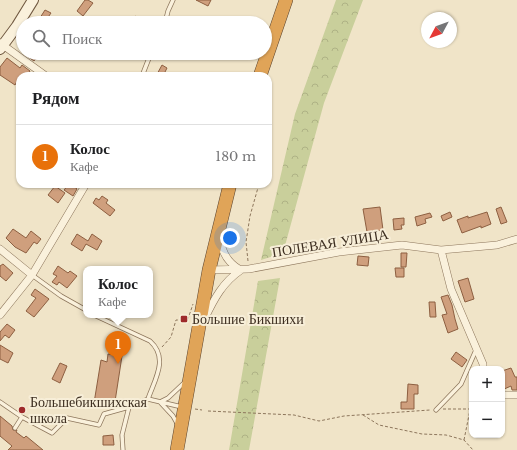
<!DOCTYPE html>
<html lang="ru">
<meta charset="utf-8">
<style>
:root{--surface:#fff;--page:#f2f2f2;--text:#202124;--muted:#757577;--line:#e0e0e0;--accent:#9e2a2b}
body{margin:0;font-family:"Libre Baskerville",serif;background:var(--page);color:var(--text)}
.controls{position:absolute;right:12px;bottom:12px;display:grid;overflow:hidden;border-radius:8px;box-shadow:0 1px 3px #0004}
.controls button{width:36px;height:36px;display:grid;place-items:center;padding:0;border:0;border-bottom:1px solid var(--line);background:var(--surface);color:var(--text);font:20px sans-serif}
.compass{position:absolute;left:421px;top:12px;width:36px;height:36px;border-radius:50%;background:var(--surface);box-shadow:0 1px 3px #0004;rotate:229deg}
.you{position:absolute;left:230px;top:238px;width:14px;height:14px;margin:-10px;border:3px solid #fff;border-radius:50%;background:#1a73e8;box-shadow:0 0 0 6px #1a73e833}
.badge{display:grid;place-items:center;width:26px;height:26px;border-radius:50%;background:var(--accent);color:#fff;font-size:13px;font-weight:700}
.pin{position:absolute;translate:-50% -33px;filter:drop-shadow(0 1px 2px #0008)}
.pin::after{content:'';position:absolute;top:21px;width:14px;height:12px;background:inherit;clip-path:polygon(0 0,100% 0,50% 100%)}
.popup{position:absolute;left:83px;top:266px;width:70px;height:52px;box-sizing:border-box;display:grid;place-content:center;border-radius:8px;background:var(--surface);filter:drop-shadow(0 1px 3px #0005);font-size:13px;white-space:nowrap;color:var(--muted)}
.popup b{font-size:15px;color:var(--text)}
.popup::after{content:'';position:absolute;left:50%;top:100%;margin-left:-8px;border:8px solid transparent;border-top-color:var(--surface)}
.list{margin:0;padding:0;list-style:none}
h2{display:flex;justify-content:space-between;align-items:center;height:52px;margin:0;padding:0 16px;font-size:17px}
h2 small{font-size:13px;font-weight:400;color:var(--muted)}
.list li{display:grid;grid-template-columns:26px 1fr auto;gap:12px;align-items:center;box-sizing:border-box;height:64px;padding:0 16px;border-top:1px solid var(--line)}
.list b{display:block;font-size:15px;white-space:nowrap}
.list p{margin:0;font-size:13px;white-space:nowrap;color:var(--muted)}
.list em{font-size:13px;font-style:normal;color:var(--muted)}
.icon{flex:none;width:22px;height:22px;fill:none;stroke:currentColor;stroke-width:2;stroke-linecap:round;stroke-linejoin:round}
.map{position:relative;flex:none;width:517px;height:450px;overflow:hidden}
.search{position:absolute;background:var(--surface);box-shadow:0 1px 3px #0004;left:16px;top:16px;width:256px;height:44px;display:flex;align-items:center;gap:10px;box-sizing:border-box;padding:0 14px;border-radius:22px;color:var(--muted);font-size:15px}
.panel{position:absolute;background:var(--surface);box-shadow:0 1px 3px #0004;left:16px;top:72px;width:256px;height:116px;border-radius:12px}
.map>svg:first-child{display:block}
.forest{fill:url(#forest-crowns)}
.building{fill:#cf9f7d;stroke:#8d5f41}
.lines{fill:none;stroke-linecap:round;stroke-linejoin:round}
.lane-casing{stroke:#8d765c;stroke-width:5}
.street-casing{stroke:#8d765c;stroke-width:8}
.secondary-casing{stroke:#6f573f;stroke-width:12}
.highway-casing{stroke:#5b4430;stroke-width:14}
.path{stroke:#8d765c;stroke-width:1;stroke-dasharray:3 2;stroke-linecap:butt}
.lane{stroke:#faf1dc;stroke-width:3.5}
.street{stroke:#faf1dc;stroke-width:7}
.secondary{stroke:#faf1dc;stroke-width:10}
.highway{stroke:#e0a458;stroke-width:13}
.poi-dot{fill:#9e2a2b;stroke:#f7eed8;stroke-width:1.5}
.labels{text-anchor:middle;dominant-baseline:central;stroke-width:4;stroke-linejoin:round;paint-order:stroke}
.street-label{font-size:14px;fill:#3d2e20;stroke:#f7eed8}
.poi-label{font-size:14px;fill:#3d2e20;stroke:#f7eed8;text-anchor:start}
</style>
<div class="map">
<svg width="517" height="450" viewBox="0 0 517 450">
<defs>
<pattern id="forest-crowns" width="20" height="18" patternUnits="userSpaceOnUse"><rect width="20" height="18" fill="#c9cf9b"/><path d="M2 6a3 3 0 1 1 6 0M12 15a3 3 0 1 1 6 0" fill="none" stroke="#aeb285"/></pattern>
</defs>
<rect width="100%" height="100%" fill="#f0e4c8"/>
<!-- forest -->
<path class="forest" d="M336,0H363L324,103L283,253L261,260L295,114Z
M280,278L249,450H229L258,281Z"/>
<!-- building -->
<path class="building" d="M85,0H88L93,3L83,16L77,11Z
M196,0H211L208,6Z
M45,10L51,13L44,23H42L38,21Z
M135,16L145,23H131Z
M29,53H40L34,61L27,56Z
M7,58L20,68L22,65L30,71L27,76H20L15,85L0,75V67Z
M162,65L167,68L163,76H156Z
M69,184H71L77,189L73,196L64,190Z
M55,186L65,193L58,203L48,195Z
M102,196L108,200L106,203L115,210L110,216L93,203L96,198L99,200Z
M380,207L383,230L367,232L363,209Z
M501,207L507,222L501,224L496,209Z
M450,212L452,217L443,221L441,216Z
M487,212L491,224L481,228V226L462,233L457,220L468,216V218Z
M430,213L432,217L425,219L426,223L417,226L415,217Z
M404,218V225H401L402,229L394,230L393,219Z
M13,229L26,238L31,231L41,239L37,244L34,242L26,253L15,247L6,238Z
M77,234L88,241L92,234L102,241L97,250L86,244L82,251L71,244Z
M401,253H407L406,267H401Z
M358,256L369,257L368,266L357,265Z
M3,264L13,273L6,281L0,276V266Z
M58,266L68,273L70,271L77,276L67,288L59,282L57,285L52,282L57,276L53,274Z
M395,268H404V277H396Z
M468,278L474,299L465,302L458,281Z
M35,289L49,299L34,317L26,311L36,298L31,295Z
M448,295L452,305L455,319L458,329L448,333L442,315L447,314L441,297Z
M429,302H435L436,317H430Z
M7,324L15,330L9,338L5,335L0,341V332Z
M0,345L13,353L8,363L0,359Z
M456,352L467,360L462,367L451,359Z
M108,354L122,356L114,408L94,403L101,360L107,362Z
M60,363L67,366L60,383L52,379Z
M511,368L515,377H517V390H512L511,386L502,390V371Z
M408,384L418,385V394H414V409H401V402H407Z
M0,416L12,426L13,430H17L16,432L24,438L26,436L43,450H8L12,446L0,436Z
M113,435L114,445H103V436Z"/>
<g class="lines">
<defs>
<path id="lane" d="M165,23L168,11L173,0
M142,76L151,53
M32,275L61,296L86,310
M94,315L150,341C169,358 155,379 148,399
M0,402L22,417
M436,410L461,384L476,350
M178,425L173,416L160,402L168,398L185,382
M15,428L22,417L52,433L67,418L99,425L104,414L129,407L148,399L182,407
M123,450L122,435L129,407"/>
<path id="street" d="M0,43L46,76
M220,236C221,250 227,262 239,269
M0,249L32,275
M441,250L451,289L483,364V369
M209,270L249,269L339,252L402,245L441,250L497,245L517,239
M0,315L32,275L86,184
M205,318C214,299 223,282 241,270
M502,395H517"/>
<path id="secondary" d="M0,49L17,26L33,0"/>
<path id="highway" d="M260,76L286,0
M177,450L209,270L230,184"/>
</defs>
<!-- lane casing -->
<use href="#lane" class="lane-casing"/>
<!-- street casing -->
<use href="#street" class="street-casing"/>
<!-- secondary casing -->
<use href="#secondary" class="secondary-casing"/>
<!-- highway casing -->
<use href="#highway" class="highway-casing"/>
<!-- path -->
<path class="path" d="M248,261L246,242L250,216L259,184
M162,347L171,337L176,320H180L187,322L193,304
M195,409L202,410
M443,409H472
M208,411L294,415L319,421L344,416L430,410
M363,415L379,425L422,434L446,435L464,440L473,450
M464,440L470,410"/>
<!-- lane -->
<use href="#lane" class="lane"/>
<!-- street -->
<use href="#street" class="street"/>
<!-- secondary -->
<use href="#secondary" class="secondary"/>
<!-- highway -->
<use href="#highway" class="highway"/>
</g>
<!-- markers -->
<g class="poi-dot">
<rect x="180" y="315" width="8" height="8" rx="2"/>
<circle cx="22" cy="410" r="4"/>
</g>
<g class="labels">
<!-- street labels -->
<g class="street-label">
<text transform="translate(330 243) rotate(-9)">ПОЛЕВАЯ УЛИЦА</text>
</g>
<!-- poi labels -->
<g class="poi-label">
<text x="192" y="319">Большие Бикшихи</text>
<text x="30" y="402">Большебикшихская<tspan x="30" dy="16">школа</tspan></text>
</g>
</g>
</svg>
<div class="controls">
<button>+</button>
<button>−</button>
</div>
<svg class="compass" viewBox="-18 -18 36 36"><path d="M0-13l5 13h-10z" fill="#e53935"/><path d="M0 13l5-13h-10z" fill="#757577"/></svg>
<div class="you"></div>
<div class="pin badge" style="left:118px;top:364px;background:#e8710a">1</div>
<div class="popup"><b>Колос</b>Кафе</div>
<div class="search"><svg class="icon" aria-label="search" viewBox="0 0 24 24"><circle cx="10" cy="10" r="6"/><path d="M15 15l6 6"/></svg>Поиск</div>
<section class="panel">
<h2>Рядом<small></small></h2>
<ul class="list">
<li><span class="badge" style="background:#e8710a">1</span><div><b>Колос</b><p>Кафе</p></div><em>180 m</em></li>
</ul>
</section>
</div>
